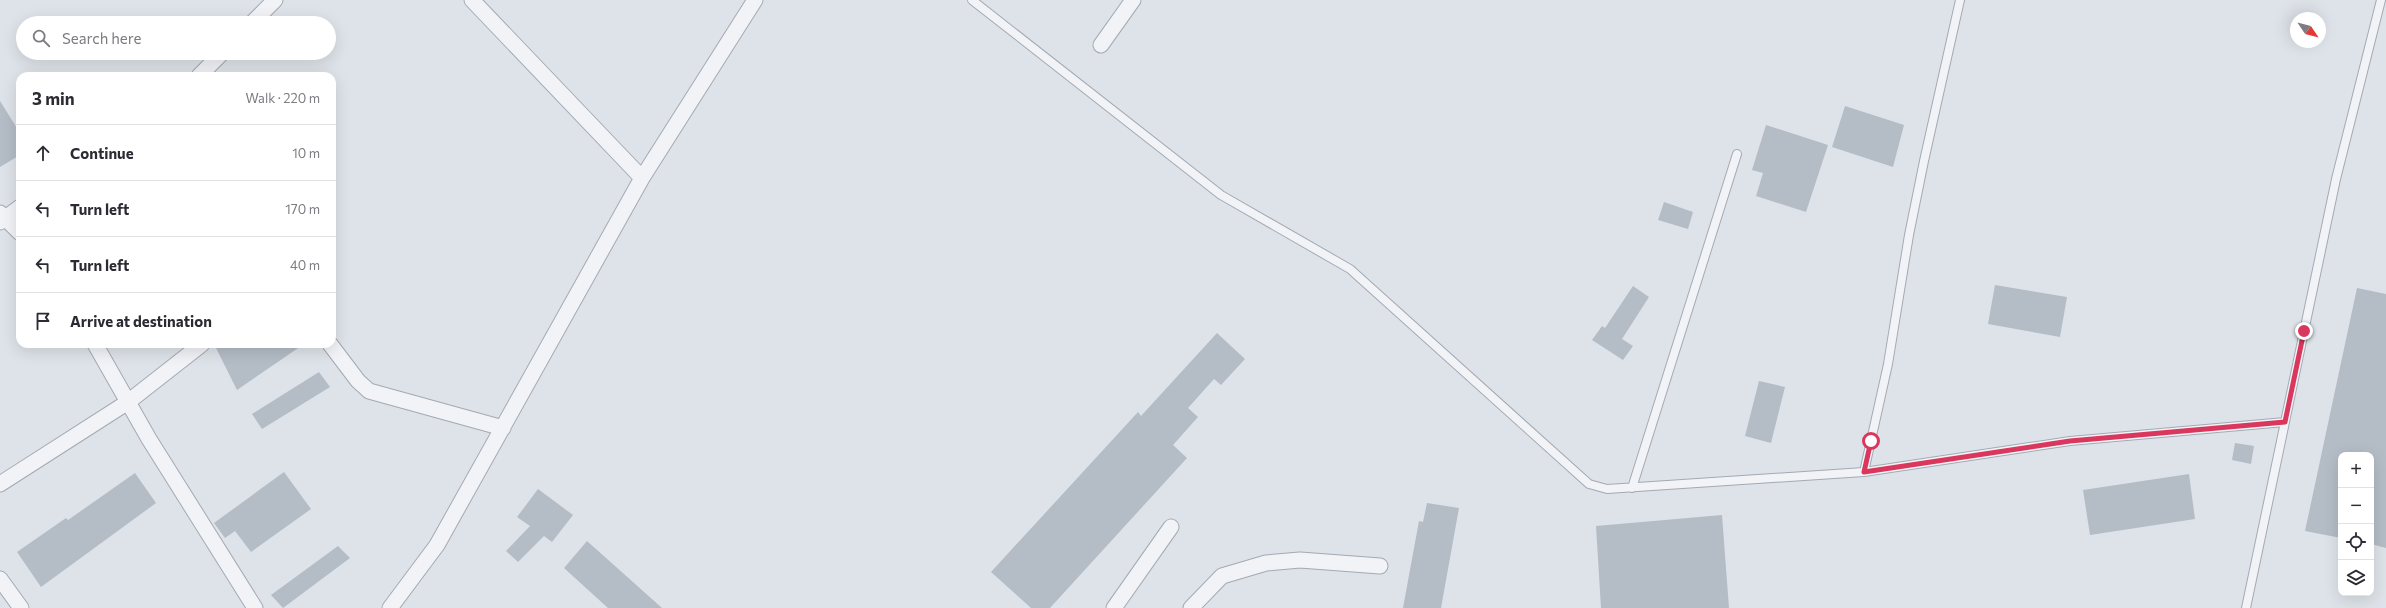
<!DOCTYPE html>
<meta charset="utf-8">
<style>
:root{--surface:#fff;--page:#f7f7f7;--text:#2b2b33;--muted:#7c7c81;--line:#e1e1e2}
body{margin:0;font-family:Commissioner,sans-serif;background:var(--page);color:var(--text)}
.controls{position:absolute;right:12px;bottom:12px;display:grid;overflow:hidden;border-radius:8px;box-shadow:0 4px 16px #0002}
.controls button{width:36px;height:36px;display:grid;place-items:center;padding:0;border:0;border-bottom:1px solid var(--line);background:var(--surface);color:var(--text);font:20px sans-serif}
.compass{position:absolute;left:2290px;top:12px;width:36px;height:36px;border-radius:50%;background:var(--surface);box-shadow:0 4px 16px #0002;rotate:125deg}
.stop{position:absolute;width:12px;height:12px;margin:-9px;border:3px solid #d9375d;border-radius:50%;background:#fff}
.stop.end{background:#d9375d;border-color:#fff;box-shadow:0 1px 4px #0008}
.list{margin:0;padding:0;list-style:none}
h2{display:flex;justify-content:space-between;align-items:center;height:52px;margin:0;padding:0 16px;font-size:17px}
h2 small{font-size:13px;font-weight:400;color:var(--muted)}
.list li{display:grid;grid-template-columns:26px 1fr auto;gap:12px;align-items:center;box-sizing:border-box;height:56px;padding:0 16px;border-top:1px solid var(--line)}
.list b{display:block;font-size:15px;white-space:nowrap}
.list em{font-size:13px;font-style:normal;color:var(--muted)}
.icon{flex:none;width:22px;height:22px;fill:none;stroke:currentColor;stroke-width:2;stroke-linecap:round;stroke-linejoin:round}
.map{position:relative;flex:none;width:2386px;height:608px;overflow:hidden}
.search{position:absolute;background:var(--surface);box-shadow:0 4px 16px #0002;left:16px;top:16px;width:320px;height:44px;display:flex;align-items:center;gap:10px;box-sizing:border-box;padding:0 14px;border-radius:22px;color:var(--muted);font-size:15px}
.panel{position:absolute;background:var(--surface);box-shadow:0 4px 16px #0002;left:16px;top:72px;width:320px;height:276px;border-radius:12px}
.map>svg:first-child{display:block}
.building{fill:#b4bcc6}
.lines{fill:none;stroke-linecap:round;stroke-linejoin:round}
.lane-casing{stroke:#a3aab3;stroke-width:10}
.street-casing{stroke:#a3aab3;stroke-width:17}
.lane{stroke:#f1f3f7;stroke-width:8}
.street{stroke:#f1f3f7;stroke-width:15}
.route{stroke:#d9375d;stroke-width:5}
</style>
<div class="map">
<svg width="2386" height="608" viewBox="0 0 2386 608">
<rect width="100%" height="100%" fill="#dee3e9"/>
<!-- building -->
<path class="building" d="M0,101L20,133V155L0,167Z
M1845,106L1904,125L1893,167L1832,147Z
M1766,125L1828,145L1806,212L1756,196L1763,173L1752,170Z
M1664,202L1693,212L1688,229L1658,220Z
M1995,285L2067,297L2060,337L1988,324Z
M1633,286L1649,297L1622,339L1633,346L1623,360L1592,340L1602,326L1605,328Z
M2357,288L2386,294V548L2371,544V455H2341V538L2305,531Z
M1217,333L1245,359L1221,385L1214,379L1188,408L1198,417L1173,445L1187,458L1050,608H1031L991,572L1138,412L1141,416Z
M214,344H304L237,390Z
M319,372L330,387L262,429L252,414Z
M1759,381L1785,387L1771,443L1745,436Z
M2235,443L2254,446L2251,464L2232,460Z
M284,472L311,509L251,552L235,531L225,538L214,523Z
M135,473L156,503L41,587L17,552L66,518L68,520Z
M2189,474L2195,519L2090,535L2083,490Z
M538,489L573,515L552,542L544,536L518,562L506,551L530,526L517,517Z
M1427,503L1459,508L1441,608H1403L1419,521L1423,522Z
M1722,515L1729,608H1601L1596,526Z
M587,541L662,608H608L564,568Z
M338,546L350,558L283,608L271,595Z"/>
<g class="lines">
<defs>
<path id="lane" d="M972,0L1221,195L1350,269L1589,484L1607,489L1864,472L2070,441L2285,422L2246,608
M2285,422L2336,179L2381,0
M1864,472L1888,364L1909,235L1924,161L1960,0
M1632,488L1737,154"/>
<path id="street" d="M472,0L642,178
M252,23L275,0
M1101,45L1133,0
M199,76L222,53
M0,213L20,233
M0,222L20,207
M95,344L149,439L255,608
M330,344L358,381L369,391L503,428
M0,484L128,402L202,344
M0,579L21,608
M390,608L437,545L642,178L755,0
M1114,608L1171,527
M1191,608L1222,576L1266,563L1300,560L1380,566"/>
</defs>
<!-- lane casing -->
<use href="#lane" class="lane-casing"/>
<!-- street casing -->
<use href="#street" class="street-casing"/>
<!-- lane -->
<use href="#lane" class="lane"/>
<!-- street -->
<use href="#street" class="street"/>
</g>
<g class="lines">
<!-- route -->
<path class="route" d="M1871,441L1864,472L2070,441L2285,422L2304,331"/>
</g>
</svg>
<div class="controls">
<button>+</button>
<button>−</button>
<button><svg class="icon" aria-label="locate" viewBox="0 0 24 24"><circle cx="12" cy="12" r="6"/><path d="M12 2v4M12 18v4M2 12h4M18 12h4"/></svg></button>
<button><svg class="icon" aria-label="layers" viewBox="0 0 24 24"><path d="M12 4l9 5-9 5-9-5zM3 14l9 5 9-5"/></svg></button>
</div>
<svg class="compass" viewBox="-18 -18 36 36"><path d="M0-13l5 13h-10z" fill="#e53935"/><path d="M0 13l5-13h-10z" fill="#7c7c81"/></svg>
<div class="stop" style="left:1871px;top:441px"></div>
<div class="stop end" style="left:2304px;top:331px"></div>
<div class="search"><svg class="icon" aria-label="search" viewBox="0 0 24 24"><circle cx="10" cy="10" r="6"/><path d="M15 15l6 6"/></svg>Search here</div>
<section class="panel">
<h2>3 min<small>Walk · 220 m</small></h2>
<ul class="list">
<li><svg class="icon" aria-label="ahead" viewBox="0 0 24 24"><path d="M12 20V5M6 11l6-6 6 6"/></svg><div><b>Continue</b></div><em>10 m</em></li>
<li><svg class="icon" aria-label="left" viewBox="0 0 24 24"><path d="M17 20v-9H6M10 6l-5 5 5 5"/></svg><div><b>Turn left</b></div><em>170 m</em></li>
<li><svg class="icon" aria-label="left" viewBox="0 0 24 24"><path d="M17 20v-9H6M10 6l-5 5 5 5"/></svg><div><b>Turn left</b></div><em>40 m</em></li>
<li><svg class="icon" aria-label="arrive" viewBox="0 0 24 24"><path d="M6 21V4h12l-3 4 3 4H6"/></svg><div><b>Arrive at destination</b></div></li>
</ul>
</section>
</div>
